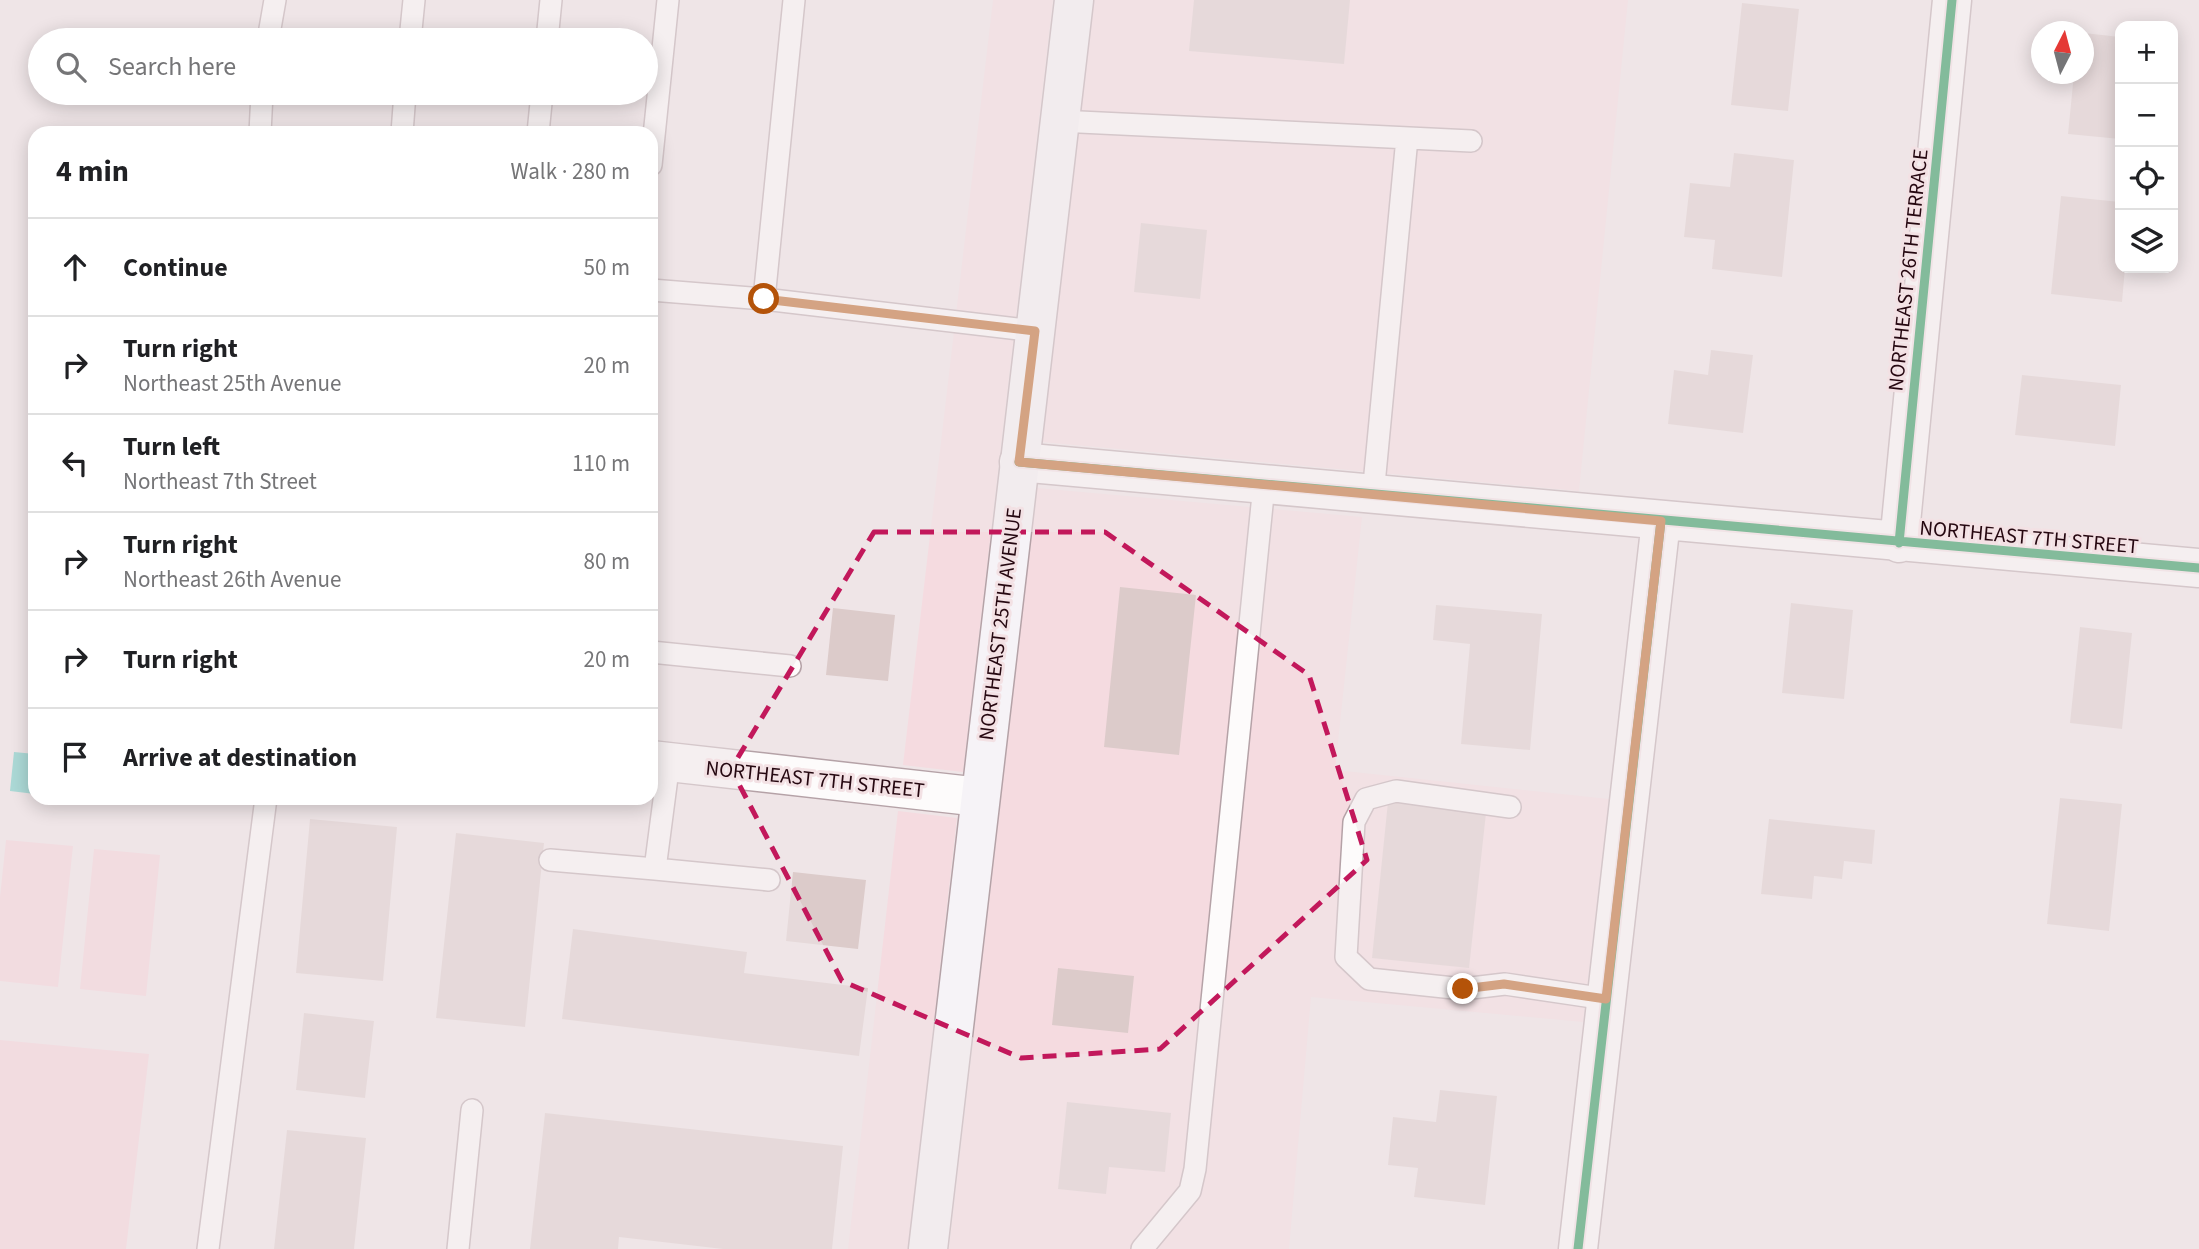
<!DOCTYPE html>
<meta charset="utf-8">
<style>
:root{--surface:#fff;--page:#f6f6f6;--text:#202124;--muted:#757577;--line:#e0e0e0}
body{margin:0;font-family:"Source Sans 3",sans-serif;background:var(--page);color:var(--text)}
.controls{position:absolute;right:21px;top:21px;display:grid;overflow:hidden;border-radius:14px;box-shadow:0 4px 18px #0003}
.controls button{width:63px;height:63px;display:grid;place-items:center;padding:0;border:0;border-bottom:2px solid var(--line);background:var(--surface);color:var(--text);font:35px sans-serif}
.compass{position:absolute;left:2031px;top:21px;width:63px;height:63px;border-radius:50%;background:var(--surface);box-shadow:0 4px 18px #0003;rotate:6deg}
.stop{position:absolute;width:21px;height:21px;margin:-16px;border:5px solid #b45309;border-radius:50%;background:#fff}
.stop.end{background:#b45309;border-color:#fff;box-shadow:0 2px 7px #0008}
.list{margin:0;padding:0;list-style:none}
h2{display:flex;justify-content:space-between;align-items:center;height:91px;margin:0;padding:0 28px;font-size:30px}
h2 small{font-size:23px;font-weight:400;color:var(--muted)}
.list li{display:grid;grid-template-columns:46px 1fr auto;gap:21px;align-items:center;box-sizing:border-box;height:98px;padding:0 28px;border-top:2px solid var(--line)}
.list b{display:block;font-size:26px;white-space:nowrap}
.list p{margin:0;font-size:23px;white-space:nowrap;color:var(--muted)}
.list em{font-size:23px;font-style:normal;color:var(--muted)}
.icon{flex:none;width:38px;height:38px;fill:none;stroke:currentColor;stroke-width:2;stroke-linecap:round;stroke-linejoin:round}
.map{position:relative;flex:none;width:2199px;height:1249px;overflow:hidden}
.search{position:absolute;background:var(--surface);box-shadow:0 4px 18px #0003;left:28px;top:28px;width:630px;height:77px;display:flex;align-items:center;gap:18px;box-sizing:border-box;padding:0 24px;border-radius:38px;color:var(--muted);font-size:26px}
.panel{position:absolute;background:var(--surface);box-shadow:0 4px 18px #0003;left:28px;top:126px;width:630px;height:679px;border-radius:21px}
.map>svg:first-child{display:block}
.built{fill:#f5dbe0}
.green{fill:#f6d0d8}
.water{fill:#5ccac0}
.building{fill:#dccbca}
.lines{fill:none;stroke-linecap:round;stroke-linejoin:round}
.lane-casing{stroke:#b5a2a7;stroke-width:24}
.street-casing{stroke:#b5a2a7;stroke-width:41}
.secondary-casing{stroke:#b5a2a7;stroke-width:41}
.lane{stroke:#fdfbfb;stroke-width:21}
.street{stroke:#fdfbfb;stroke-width:38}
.secondary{stroke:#f6f3f7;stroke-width:38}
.cycleway-casing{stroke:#f3e1e4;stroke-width:13}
.cycleway{stroke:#00873e;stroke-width:9}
.route{stroke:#b45309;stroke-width:9}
.marked{fill:none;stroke:#c2185b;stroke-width:5;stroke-dasharray:14 9;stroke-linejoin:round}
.labels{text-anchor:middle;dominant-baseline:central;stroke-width:6;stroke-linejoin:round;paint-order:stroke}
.street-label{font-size:21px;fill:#250710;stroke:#f3e1e4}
</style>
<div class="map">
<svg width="2199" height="1249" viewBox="0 0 2199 1249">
<rect width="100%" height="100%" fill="#efe5e7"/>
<!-- built -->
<path class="built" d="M993,0H1053L963,772L903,765Z
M1094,0H1628L1579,491L1042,442Z
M1037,488L1362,517L1335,770L1609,799L1583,1022L1311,997L1289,1249H949Z
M898,811L957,818L908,1249H848Z"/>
<!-- green -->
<path class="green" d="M6,840L73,846L58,987L0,981V897Z
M94,849L160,855L146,996L80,989Z
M0,1040L149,1054L126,1249H0Z"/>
<!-- water -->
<path class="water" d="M14,752L35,754V794L10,791Z"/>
<!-- building -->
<path class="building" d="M1194,0H1350L1344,64L1189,51Z
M1742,3L1799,9L1788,111L1731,105Z
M2084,33L2120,37V139L2068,134L2074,74H2084Z
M1734,153L1794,160L1782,277L1712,269L1715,240L1684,237L1690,183L1730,187Z
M2061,196L2120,202V268H2125L2122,302L2051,294Z
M1141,223L1207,230L1200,299L1134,292Z
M1711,350L1753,355L1743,433L1668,424L1674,370L1708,375Z
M2022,375L2121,385L2115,446L2015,435Z
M1120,587L1196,595L1179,755L1104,747Z
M1791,603L1853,610L1844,699L1782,693Z
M1436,605L1542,614L1530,750L1461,744L1470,644L1433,640Z
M833,608L895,615L888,681L826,675Z
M2080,627L2132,633L2122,729L2070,723Z
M2060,798L2122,804L2109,931L2047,924Z
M1388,802L1486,813L1469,968L1372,958Z
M310,819L397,827L383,981L296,973Z
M1769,819L1875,830L1872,864L1844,861L1842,879L1814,876L1812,899L1761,894Z
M456,833L544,843L525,1027L436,1018Z
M793,872L866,880L858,949L786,941Z
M573,929L747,952L744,973L868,988L859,1056L562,1019Z
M1058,968L1134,976L1128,1033L1052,1025Z
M304,1013L374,1021L365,1098L296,1090Z
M1440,1090L1497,1096L1485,1205L1414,1197L1418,1168L1388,1165L1393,1117L1436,1122Z
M1067,1102L1171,1113L1165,1172L1109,1167L1106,1194L1058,1189Z
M545,1113L843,1146L832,1249H723L619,1237L618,1249H530Z
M287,1130L366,1138L354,1249H274Z"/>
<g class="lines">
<defs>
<path id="lane" d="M268,40L275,0
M410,40L414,0
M547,40L551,0
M1059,121L1471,141
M260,133L262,93
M402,133L405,93
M538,133L542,93
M651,165L668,0
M651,290L764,299L1035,331
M764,299L794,0
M1373,495L1407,138
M651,652L790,666
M669,762L655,869L769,880
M1510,807L1396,791L1366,799L1354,822L1346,957L1369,979L1463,989L1505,984L1606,999
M550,860L655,869
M208,1249L266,798
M458,1249L472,1110
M1142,1249L1190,1191L1195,1169L1264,485"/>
<path id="street" d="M1019,462L2199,568
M1899,543L1952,0
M651,760L980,797
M1578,1249L1661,521"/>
<path id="secondary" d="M928,1249L1074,0"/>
</defs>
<!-- lane casing -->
<use href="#lane" class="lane-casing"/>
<!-- street casing -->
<use href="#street" class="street-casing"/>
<!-- secondary casing -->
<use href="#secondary" class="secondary-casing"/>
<!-- lane -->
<use href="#lane" class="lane"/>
<!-- street -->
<use href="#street" class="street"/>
<!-- secondary -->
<use href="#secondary" class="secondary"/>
<defs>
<path id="cycleway" d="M1019,462L2199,568
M1899,543L1952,0
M1578,1249L1661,521"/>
</defs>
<!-- cycleway casing -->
<use href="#cycleway" class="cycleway-casing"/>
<!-- cycleway -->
<use href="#cycleway" class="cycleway"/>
</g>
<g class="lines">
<!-- route -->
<path class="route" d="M764,299L1035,331L1019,462L1661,521L1606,999L1504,984L1463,989"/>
</g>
<!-- marked area -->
<path d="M0 0H2199V1249H0ZM874,532H1105L1309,675L1367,860L1160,1049L1021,1058L842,981L731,769Z" fill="#efe5e7" fill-opacity=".55" fill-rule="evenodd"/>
<path class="marked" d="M874,532H1105L1309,675L1367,860L1160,1049L1021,1058L842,981L731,769Z"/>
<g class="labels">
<!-- street labels -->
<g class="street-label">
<text transform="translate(1908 270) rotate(-84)">NORTHEAST 26TH TERRACE</text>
<text transform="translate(2029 537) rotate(5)">NORTHEAST 7TH STREET</text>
<text transform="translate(1000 624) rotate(-83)">NORTHEAST 25TH AVENUE</text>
<text transform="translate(815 779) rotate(6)">NORTHEAST 7TH STREET</text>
</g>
</g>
</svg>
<div class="controls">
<button>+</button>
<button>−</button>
<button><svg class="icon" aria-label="locate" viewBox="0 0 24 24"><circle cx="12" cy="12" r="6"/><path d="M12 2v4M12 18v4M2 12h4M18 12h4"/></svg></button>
<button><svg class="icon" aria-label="layers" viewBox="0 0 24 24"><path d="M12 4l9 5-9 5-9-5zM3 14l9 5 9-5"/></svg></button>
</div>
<svg class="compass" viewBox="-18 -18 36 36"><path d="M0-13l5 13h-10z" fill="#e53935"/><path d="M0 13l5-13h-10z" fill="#757577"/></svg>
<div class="stop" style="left:764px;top:299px"></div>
<div class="stop end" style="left:1463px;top:989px"></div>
<div class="search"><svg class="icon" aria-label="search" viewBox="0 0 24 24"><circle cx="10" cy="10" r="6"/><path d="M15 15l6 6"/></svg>Search here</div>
<section class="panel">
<h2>4 min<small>Walk · 280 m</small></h2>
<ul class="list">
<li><svg class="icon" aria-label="ahead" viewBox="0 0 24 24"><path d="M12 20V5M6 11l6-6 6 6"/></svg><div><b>Continue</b></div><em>50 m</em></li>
<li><svg class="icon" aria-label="right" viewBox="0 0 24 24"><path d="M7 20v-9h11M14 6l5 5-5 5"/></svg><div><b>Turn right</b><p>Northeast 25th Avenue</p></div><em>20 m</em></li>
<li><svg class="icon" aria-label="left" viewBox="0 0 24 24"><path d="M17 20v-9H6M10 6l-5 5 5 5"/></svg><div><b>Turn left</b><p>Northeast 7th Street</p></div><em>110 m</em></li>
<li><svg class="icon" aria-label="right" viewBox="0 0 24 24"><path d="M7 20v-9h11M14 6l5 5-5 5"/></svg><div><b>Turn right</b><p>Northeast 26th Avenue</p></div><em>80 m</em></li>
<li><svg class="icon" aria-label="right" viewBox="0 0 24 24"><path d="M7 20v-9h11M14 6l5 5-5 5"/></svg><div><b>Turn right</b></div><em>20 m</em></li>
<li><svg class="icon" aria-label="arrive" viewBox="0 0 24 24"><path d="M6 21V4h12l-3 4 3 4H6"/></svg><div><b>Arrive at destination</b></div></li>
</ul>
</section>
</div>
